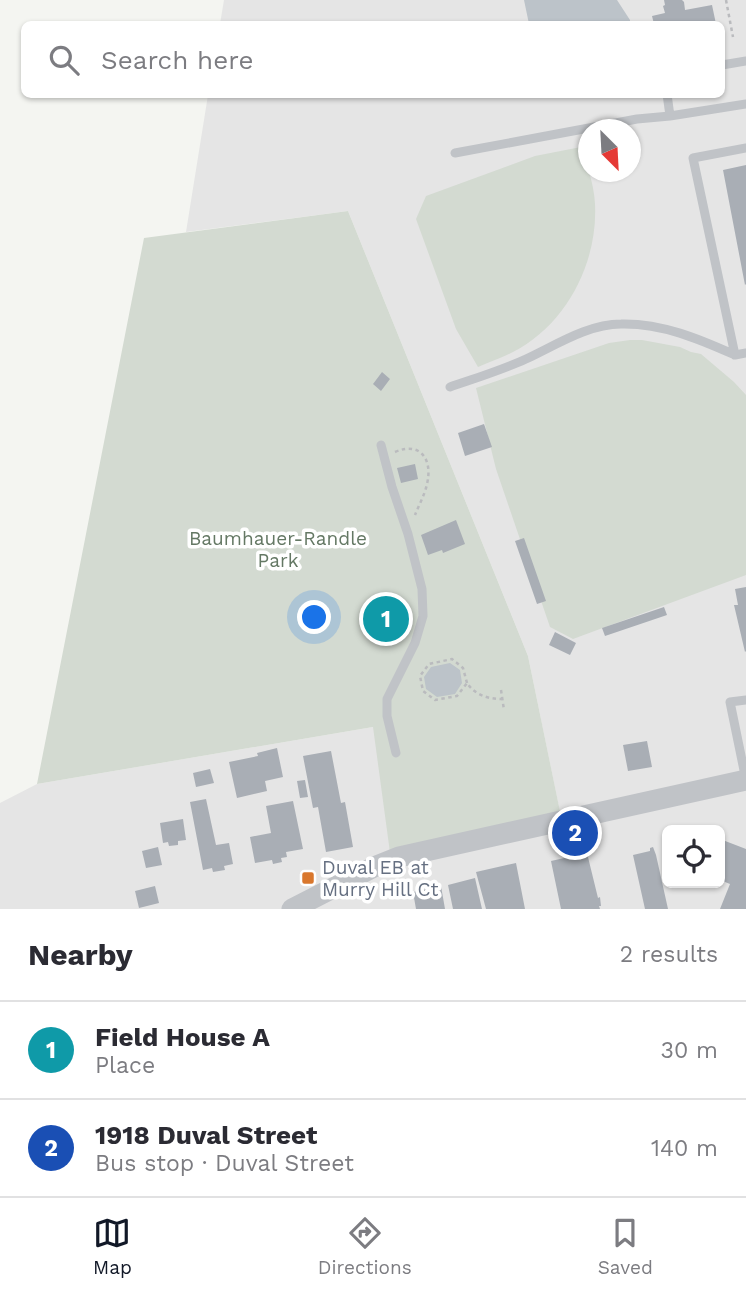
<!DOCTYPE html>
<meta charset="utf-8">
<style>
:root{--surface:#fff;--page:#f7f7f7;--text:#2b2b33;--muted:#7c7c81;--line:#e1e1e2;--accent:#111827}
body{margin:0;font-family:"Work Sans",sans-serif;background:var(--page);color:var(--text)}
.controls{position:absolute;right:21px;bottom:21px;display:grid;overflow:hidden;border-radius:10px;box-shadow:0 2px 5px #0004}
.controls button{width:63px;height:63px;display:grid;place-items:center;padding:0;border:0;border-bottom:2px solid var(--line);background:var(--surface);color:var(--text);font:35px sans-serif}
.compass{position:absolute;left:578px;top:119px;width:63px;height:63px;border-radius:50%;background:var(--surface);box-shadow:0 2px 5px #0004;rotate:156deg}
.you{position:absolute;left:315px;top:618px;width:24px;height:24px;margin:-18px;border:5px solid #fff;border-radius:50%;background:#1a73e8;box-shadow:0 0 0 10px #1a73e833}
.badge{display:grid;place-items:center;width:46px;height:46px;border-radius:50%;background:var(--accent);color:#fff;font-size:23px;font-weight:700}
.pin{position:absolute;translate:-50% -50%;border:4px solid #fff;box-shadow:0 2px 7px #0006}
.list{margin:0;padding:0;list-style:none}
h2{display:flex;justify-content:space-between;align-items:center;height:91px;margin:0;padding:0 28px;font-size:30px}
h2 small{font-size:23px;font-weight:400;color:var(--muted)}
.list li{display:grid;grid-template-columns:46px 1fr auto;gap:21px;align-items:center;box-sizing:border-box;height:98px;padding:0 28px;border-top:2px solid var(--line)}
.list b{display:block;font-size:26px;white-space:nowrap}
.list p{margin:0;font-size:23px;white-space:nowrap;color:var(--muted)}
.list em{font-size:23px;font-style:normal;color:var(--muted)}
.icon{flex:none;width:38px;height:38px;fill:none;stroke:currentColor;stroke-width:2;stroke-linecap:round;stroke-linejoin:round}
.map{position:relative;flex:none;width:746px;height:909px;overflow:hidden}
.search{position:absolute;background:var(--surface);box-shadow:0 2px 5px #0004;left:21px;right:21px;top:21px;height:77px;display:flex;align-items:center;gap:18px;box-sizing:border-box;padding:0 24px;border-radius:10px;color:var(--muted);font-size:26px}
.sheet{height:287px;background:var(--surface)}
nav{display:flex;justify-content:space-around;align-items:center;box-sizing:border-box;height:98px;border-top:2px solid var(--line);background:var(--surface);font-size:19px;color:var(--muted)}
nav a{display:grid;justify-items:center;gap:4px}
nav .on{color:var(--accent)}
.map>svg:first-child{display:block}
.built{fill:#e5e5e5;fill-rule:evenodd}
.green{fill:#d3dad1}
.water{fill:#bcc3c9}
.building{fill:#a9aeb5}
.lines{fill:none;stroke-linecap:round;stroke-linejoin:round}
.path{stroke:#babbbe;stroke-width:2.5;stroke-dasharray:3.5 3.5;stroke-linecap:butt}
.service{stroke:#c0c3c7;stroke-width:9}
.tertiary{stroke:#c0c3c7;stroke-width:21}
.poi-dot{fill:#d9772d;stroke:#fff;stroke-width:2.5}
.labels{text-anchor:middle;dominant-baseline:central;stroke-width:7;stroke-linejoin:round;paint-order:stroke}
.park-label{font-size:19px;fill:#647864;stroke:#fff}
.poi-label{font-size:19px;fill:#656f81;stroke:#fff;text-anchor:start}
</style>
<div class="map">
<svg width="746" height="909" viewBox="0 0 746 909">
<rect width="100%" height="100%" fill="#f4f5f1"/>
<!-- built -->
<path class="built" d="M224,0H746V909H0V803L37,784L373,727L560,812L528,656L348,211L186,232L208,95L722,94V24H220ZM588,130H630V172H588ZM667,830H720V883H667Z"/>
<!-- green -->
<path class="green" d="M581,147C587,166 594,183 595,204C598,263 566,325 513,352C501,358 489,362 478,367L456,329L416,219L426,196L535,156Z
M348,211L528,656L562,821L391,860L373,727L37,784L144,238Z
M630,340H642L680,347L691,352L701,354L734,382L746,395V575L573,639L550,627L496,469L476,388L609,343Z"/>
<!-- water -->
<path class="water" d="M524,0H617L630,20V24H529Z
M450,663L460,670L462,683L455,694L437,697L426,689L424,677L431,667Z"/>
<!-- building -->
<path class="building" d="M664,0H682L684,2L685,10L712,5L716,24H654L652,16L665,13L663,6L665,5Z
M746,165V284L745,285L723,170Z
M382,372L390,379L381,391L373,384Z
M484,424L492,447L465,456L458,433Z
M415,464L418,479L401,483L397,468Z
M456,520L465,544L443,553L442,550L428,555L421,535Z
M524,538L546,601L537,604L515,541Z
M746,587V651L745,652L734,605H738L735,589Z
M664,607L667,615L605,636L602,628Z
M385,609L395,617L386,630L376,622Z
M555,632L576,643L570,655L549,645Z
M647,741L652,767L628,771L623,745Z
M277,748L283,777L265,781L267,791L237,798L229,762L258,756L257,753Z
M331,751L341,803L345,802L353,847L326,852L318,807L313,808L303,756Z
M210,769L214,783L196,787L193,773Z
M305,780L308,797L300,798L297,781Z
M206,799L216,845L229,843L233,864L224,866L225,870L213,872L212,868L203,870L190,802Z
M293,801L303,849L286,852L287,857L281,858L282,862L273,864L272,860L255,863L250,837L271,833L266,806Z
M183,819L186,840L178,841V845L169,846L168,842L163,843L160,823Z
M720,839L746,849V909H720L730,884L720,880Z
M158,847L162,865L146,868L142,851Z
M653,847L656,855L668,909H645L633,855L650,851V848Z
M587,853L598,898L600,897L601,906H599L600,909H561L551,861Z
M516,863L525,909H486L476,872Z
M475,878L482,909H453L448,885Z
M155,886L159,903L139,908L135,891Z
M441,886L445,909H416L413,892Z"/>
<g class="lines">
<!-- path -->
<path class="path" d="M726,0L733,37
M395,452C420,441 433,459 427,484C425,494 419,505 415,515
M467,683L463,668L452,659L429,664L420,676L423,691L435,700L457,696L467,683C475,695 488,699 502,699
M501,690L504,710"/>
<!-- service -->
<path class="service" d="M722,65L746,61
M667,94L670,116L746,104
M746,148L693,158L735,355L746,353
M455,153L637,119L670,116
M450,387C476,378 502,370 526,359C556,345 588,324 621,324C662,323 699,339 735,355
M381,445L392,487L408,534L422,589L423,616L415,643L387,699V716L396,753
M746,780L730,702L746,700"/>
<!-- tertiary -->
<path class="tertiary" d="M292,909L374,867L399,857L746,780"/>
</g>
<!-- markers -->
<rect class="poi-dot" x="301" y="871" width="14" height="14" rx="3.5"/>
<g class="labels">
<!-- park labels -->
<g class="park-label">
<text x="278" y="538">Baumhauer-Randle<tspan x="278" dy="22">Park</tspan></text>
</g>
<!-- poi labels -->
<g class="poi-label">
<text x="322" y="867">Duval EB at<tspan x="322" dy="22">Murry Hill Ct</tspan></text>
</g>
</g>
</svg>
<div class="controls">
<button><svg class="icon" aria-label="locate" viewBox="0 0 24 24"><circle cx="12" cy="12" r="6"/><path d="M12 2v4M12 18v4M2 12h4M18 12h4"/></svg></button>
</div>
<svg class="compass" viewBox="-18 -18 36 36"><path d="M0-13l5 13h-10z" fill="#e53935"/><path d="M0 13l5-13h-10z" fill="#7c7c81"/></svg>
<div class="you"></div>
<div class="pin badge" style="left:386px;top:619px;background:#0f9aa8">1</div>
<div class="pin badge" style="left:575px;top:833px;background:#1a4fb4">2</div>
<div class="search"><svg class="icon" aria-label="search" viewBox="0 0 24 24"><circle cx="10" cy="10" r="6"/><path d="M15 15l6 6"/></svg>Search here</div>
</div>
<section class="sheet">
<h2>Nearby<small>2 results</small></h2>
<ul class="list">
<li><span class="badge" style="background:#0f9aa8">1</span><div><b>Field House A</b><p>Place</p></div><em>30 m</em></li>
<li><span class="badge" style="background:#1a4fb4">2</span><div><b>1918 Duval Street</b><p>Bus stop · Duval Street</p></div><em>140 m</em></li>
</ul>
</section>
<nav>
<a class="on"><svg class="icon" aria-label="map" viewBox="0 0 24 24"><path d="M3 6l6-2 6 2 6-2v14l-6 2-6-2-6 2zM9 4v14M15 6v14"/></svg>Map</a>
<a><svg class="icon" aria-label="directions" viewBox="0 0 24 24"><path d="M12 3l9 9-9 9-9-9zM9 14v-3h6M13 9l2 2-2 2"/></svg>Directions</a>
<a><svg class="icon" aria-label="saved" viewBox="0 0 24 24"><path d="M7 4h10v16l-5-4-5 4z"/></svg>Saved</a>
</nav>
